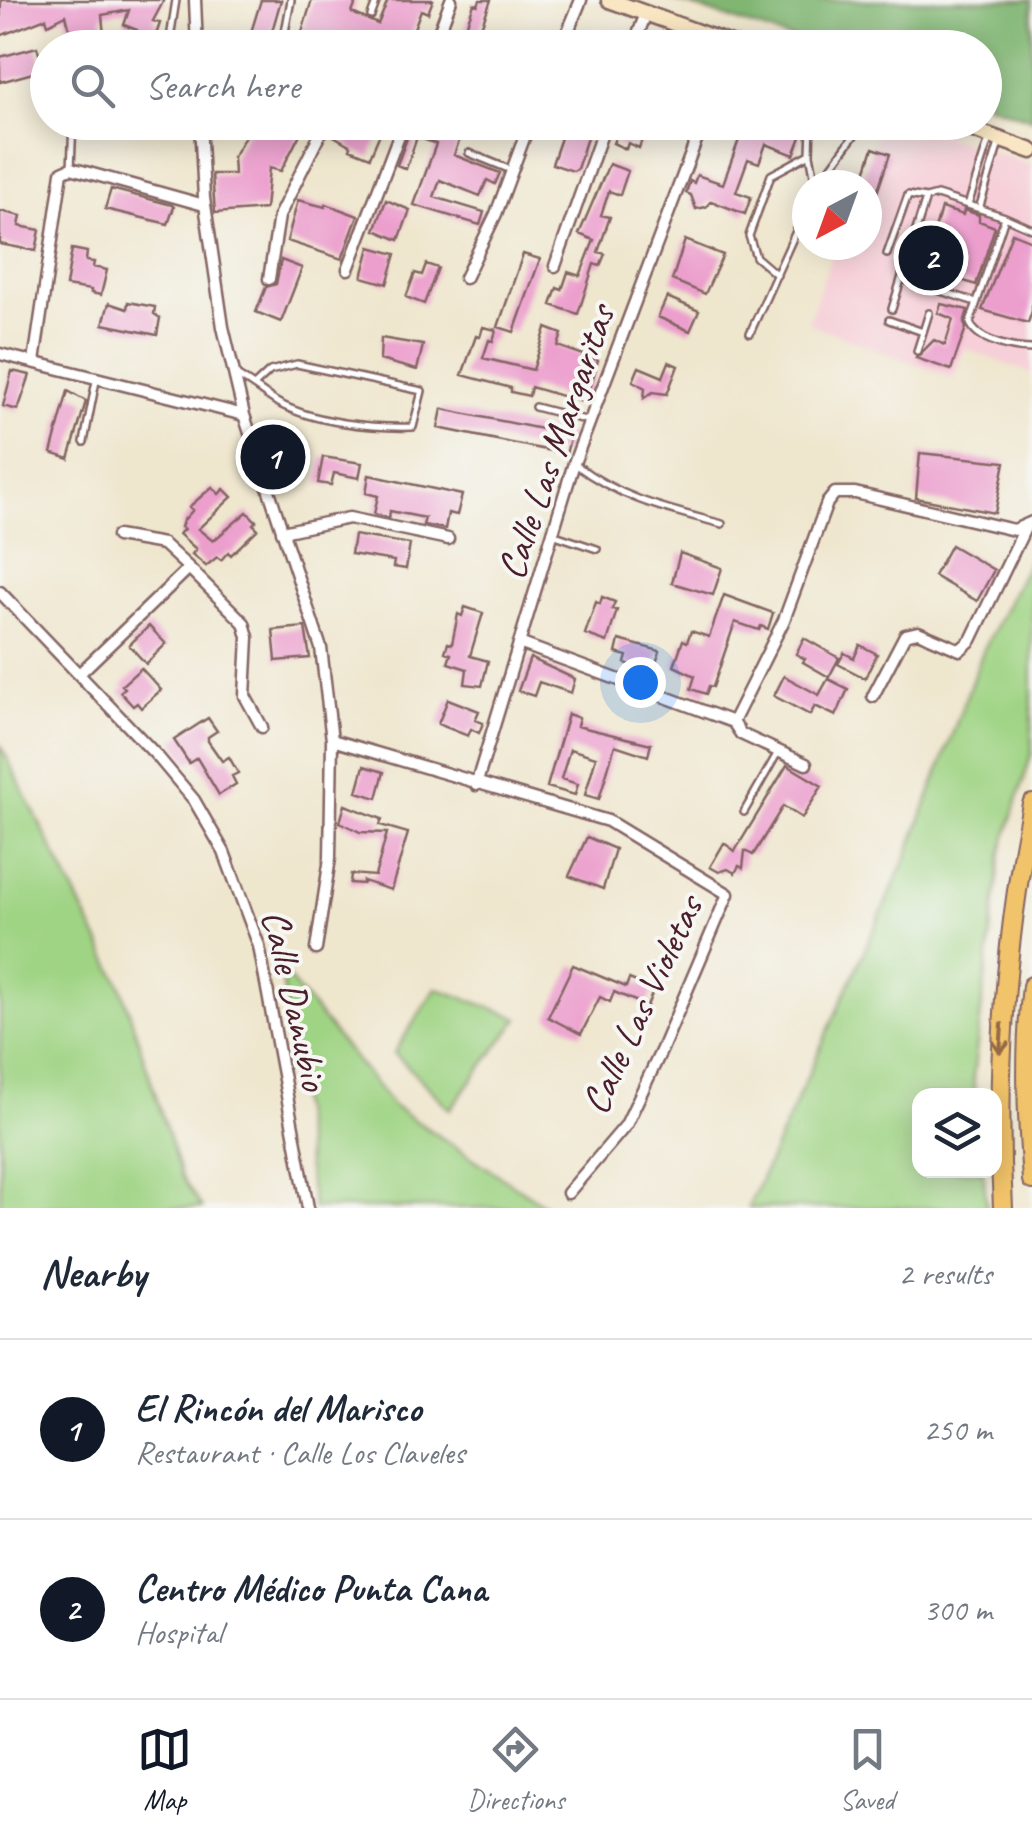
<!DOCTYPE html>
<meta charset="utf-8">
<style>
:root{--surface:#fff;--page:#f6f6f7;--text:#1f2937;--muted:#747a83;--line:#e0e1e3;--accent:#111827}
body{margin:0;font-family:Caveat,sans-serif;background:var(--page);color:var(--text)}
.controls{position:absolute;right:30px;bottom:30px;display:grid;overflow:hidden;border-radius:20px;box-shadow:0 5px 25px #0003}
.controls button{width:90px;height:90px;display:grid;place-items:center;padding:0;border:0;border-bottom:2px solid var(--line);background:var(--surface);color:var(--text);font:50px sans-serif}
.compass{position:absolute;left:792px;top:170px;width:90px;height:90px;border-radius:50%;background:var(--surface);box-shadow:0 5px 25px #0003;rotate:221deg}
.you{position:absolute;left:640px;top:682px;width:35px;height:35px;margin:-25px;border:8px solid #fff;border-radius:50%;background:#1a73e8;box-shadow:0 0 0 15px #1a73e833}
.badge{display:grid;place-items:center;width:65px;height:65px;border-radius:50%;background:var(--accent);color:#fff;font-size:32px;font-weight:700}
.pin{position:absolute;translate:-50% -50%;border:5px solid #fff;box-shadow:0 2px 10px #0006}
.list{margin:0;padding:0;list-style:none}
h2{display:flex;justify-content:space-between;align-items:center;height:130px;margin:0;padding:0 40px;font-size:42px}
h2 small{font-size:32px;font-weight:400;color:var(--muted)}
.list li{display:grid;grid-template-columns:65px 1fr auto;gap:30px;align-items:center;box-sizing:border-box;height:180px;padding:0 40px;border-top:2px solid var(--line)}
.list b{display:block;font-size:38px;white-space:nowrap}
.list p{margin:0;font-size:32px;white-space:nowrap;color:var(--muted)}
.list em{font-size:32px;font-style:normal;color:var(--muted)}
.icon{flex:none;width:55px;height:55px;fill:none;stroke:currentColor;stroke-width:2;stroke-linecap:round;stroke-linejoin:round}
.map{position:relative;flex:none;width:1032px;height:1208px;overflow:hidden}
.search{position:absolute;background:var(--surface);box-shadow:0 5px 25px #0003;left:30px;right:30px;top:30px;height:110px;display:flex;align-items:center;gap:25px;box-sizing:border-box;padding:0 35px;border-radius:55px;color:var(--muted);font-size:38px}
.sheet{height:490px;background:var(--surface)}
nav{display:flex;justify-content:space-around;align-items:center;box-sizing:border-box;height:140px;border-top:2px solid var(--line);background:var(--surface);font-size:28px;color:var(--muted)}
nav a{display:grid;justify-items:center;gap:5px}
nav .on{color:var(--accent)}
.map>svg:first-child{display:block}
.built{fill:#f6cfd8}
.green{fill:#a0d485;stroke:#757a58;stroke-width:2.5}
.forest{fill:#80b672;stroke:#656a4e;stroke-width:2.5}
.building{fill:#ec9fcd}
.lines{fill:none;stroke-linecap:round;stroke-linejoin:round}
.lane-casing{stroke:#846564;stroke-width:10}
.street-casing{stroke:#846564;stroke-width:15}
.secondary-casing{stroke:#846564;stroke-width:19}
.highway-casing{stroke:#846564;stroke-width:22}
.lane{stroke:#fff;stroke-width:5}
.street{stroke:#fff;stroke-width:10}
.secondary{stroke:#f9e7c3;stroke-width:14}
.highway{stroke:#f1c36a;stroke-width:18}
.oneway{stroke:#956947}
.labels{text-anchor:middle;dominant-baseline:central;stroke-width:8;stroke-linejoin:round;paint-order:stroke}
.street-label{font-size:40px;fill:#4a1f2b;stroke:#f6f6f2}
</style>
<div class="map">
<svg width="1032" height="1208" viewBox="0 0 1032 1208">
<rect width="100%" height="100%" fill="#f6f6f2"/>
<filter id="ink" filterUnits="userSpaceOnUse"><feTurbulence type="fractalNoise" baseFrequency=".01" numOctaves="2"/><feDisplacementMap in="SourceGraphic" scale="20" xChannelSelector="R" yChannelSelector="G"/><feConvolveMatrix kernelMatrix="1 2 1 2 8 2 1 2 1" color-interpolation-filters="sRGB"/></filter>
<filter id="wash" filterUnits="userSpaceOnUse"><feTurbulence type="fractalNoise" baseFrequency=".0048" numOctaves="4" result="noise"/><feDisplacementMap in="SourceGraphic" scale="40" xChannelSelector="R" yChannelSelector="G"/><feGaussianBlur stdDeviation="2.25" result="paint"/><feColorMatrix in="noise" values="0 0 0 0 0 0 0 0 0 0 0 0 0 0 0 0 0 1.4 0 .05"/><feComposite in="paint" operator="in"/></filter>
<g filter="url(#wash)">
<rect width="100%" height="100%" fill="#efe6ce"/>
<!-- built -->
<path class="built" d="M881,123H909L1032,166V374L964,348L954,379L808,323L835,245H867V185H858Z"/>
<!-- green -->
<path class="green" d="M1032,555V752L1001,854L973,1076L975,1095L920,1096V1170L983,1171L987,1208H748L908,854L983,651Z
M0,744L121,986L181,1176L202,1208H0Z
M281,969L393,1106L549,1208H313Z
M436,988L519,1018L450,1109L394,1053Z"/>
<!-- forest -->
<path class="forest" d="M673,0H1032V119L985,103L984,48L816,47Z"/>
<g id="blocks">
<!-- building -->
<path class="building" d="M1,0H164L153,21L160,23L155,38L135,35L137,30L124,25L129,10L102,15L104,36L74,47L66,15L48,24L46,18L0,36Z
M261,0H281L268,45L249,39Z
M312,0H357L352,13L378,24L388,0H433L428,13L421,10L412,34L427,39L424,48H408L388,40L385,48H297Z
M480,0H491L474,46L478,48H443L448,34L461,40L474,4L478,5Z
M37,47L44,70L0,82V57Z
M230,122H284L283,126L300,134L281,171L269,168L265,209L215,213L212,174H234L233,157L248,131L229,128Z
M337,122H385L370,157L350,149L351,146L332,135Z
M413,122H505L500,136L465,124L454,155L500,173L495,184L487,180L480,196L440,180L434,197L484,212L480,225L414,205L436,144L417,137L406,169L397,165Z
M540,122H592L577,169L573,171L552,164L563,132Z
M622,122H648L639,148L628,143L626,149L613,143Z
M712,122H738V125L763,135L767,122H797L793,134L801,137L794,155L766,144L759,163L748,159L736,192L751,197L745,214L711,201L706,207L696,209L691,195L686,193L690,181L694,183L697,175L723,184L740,137Z
M873,148L890,154L869,216L867,185H861Z
M609,164L628,171L620,195L609,191L601,215L610,217L598,252L605,254L600,266L594,264L578,314L551,305L557,288L562,290L568,272L580,276L594,240L579,234Z
M111,189L172,205L174,207L168,224L105,209Z
M298,200L325,207L326,204L358,216L342,259L287,241Z
M386,200L410,210L399,240L375,230Z
M941,208L963,215L964,210L979,215V221L995,227L976,285L924,268Z
M0,211L21,216L19,226L40,230L36,251L0,244Z
M1012,233L1032,241V311L1028,323L982,310Z
M685,240L723,255L705,294L672,280Z
M370,247L396,254L387,284L362,277Z
M72,249L87,252L86,261L94,262L93,267L107,270L101,295L91,293V290L66,286Z
M523,254L540,259L514,332L498,327Z
M281,260L302,268L281,322L256,312L266,287L276,284Z
M426,264L438,268L424,304L406,297L415,273L422,275Z
M667,297L699,311L690,331L658,317Z
M128,302L155,307L154,314L160,318L157,335L103,324L109,303L127,309Z
M941,304L968,310L964,323L966,328L951,370L916,358L934,340L945,345L953,319L938,313Z
M483,327L496,330L493,341L489,340L483,358L533,370L546,328L562,334L558,346L598,360L586,403L531,387L529,396L511,392V388L462,375L476,336L480,337Z
M381,338L423,345L417,370L380,360Z
M669,362L678,366L667,394L653,392L644,398L645,388L633,381L639,367L663,377Z
M12,371L30,375L18,410L3,406Z
M68,391L86,401L69,459L51,453Z
M442,409L571,435L566,454L438,428Z
M920,453L1005,462L995,513L916,498Z
M323,457L362,463L359,478L334,473L331,485L318,483Z
M369,475L462,495L457,515L448,513L445,529L423,525L425,518L390,511L389,518L374,514L378,496L366,493Z
M212,487L219,494L224,489L232,497L198,529L213,541L247,512L256,521L253,524L258,529L231,555L228,552L221,560L217,557L206,566L192,554L196,549L179,534L184,529L181,527L183,521L193,510L189,507Z
M354,535L410,544L406,569L393,567L394,561L351,554Z
M951,545L994,570L977,601L934,576Z
M680,553L722,568L713,595L672,583Z
M724,595L773,613L768,629L761,626L759,630L735,622L713,687L709,686L706,694L691,689L695,676L674,666L683,640L687,642L691,631L709,637Z
M602,597L615,602L612,609L617,610L607,642L585,634L596,602L600,604Z
M465,607L483,613L470,656L488,661L482,686L465,684L467,669L448,663L451,654L445,652L448,643L452,644L458,614L462,616Z
M149,626L166,644L146,664L129,645Z
M305,627L310,658L276,661L273,630Z
M804,638L839,658L829,677L803,662L805,659L796,654Z
M619,640L660,651L655,666L647,663L645,669L625,663L627,656L616,653Z
M860,645L877,654L865,678L838,664L844,653L854,658Z
M530,658L575,679L571,693L539,682L534,696L518,691Z
M141,668L161,690L141,708L137,703L133,706L120,692L125,688L122,685Z
M784,676L819,695L828,679L848,689L836,716L815,706L810,715L774,696Z
M448,699L479,711L475,720L483,723L479,733L471,729L468,736L438,724Z
M568,714L579,718L577,726L651,744L648,756L615,745L599,799L585,795L596,757L570,749L561,779L578,784L575,795L547,787Z
M208,718L217,731L208,737V741L222,761L229,757L238,773L232,776L236,784L219,795L197,758L189,763L174,740Z
M787,765L822,786L802,818L783,806L753,855L745,851L743,868L739,866L735,873L728,869L719,872L710,867L724,843L735,851Z
M364,766L384,772L377,798L357,792Z
M345,805L382,819L380,825L408,833L391,890L363,881V884L350,883L351,874L375,876L387,833L360,832L340,822Z
M587,837L615,849L603,889L569,876Z
M573,965L626,987L629,979L654,989L647,1006L614,992L610,1002L600,997L581,1034L548,1017Z"/>
</g>
</g>
<g filter="url(#ink)">
<use href="#blocks" fill-opacity="0" stroke="#846564" stroke-width="2.5"/>
<g class="lines">
<defs>
<path id="lane" d="M371,16L377,0
M117,41L197,47
M169,45L176,0
M282,48L291,0
M811,122L810,154L816,185
M469,153L511,170
M71,168L73,122
M818,185L864,122
M968,205L989,139
M979,209L1000,140
M1005,217L970,323C977,341 1013,349 1032,349
M887,254L908,195L926,198
M777,275L756,257L749,236L771,175L810,154
M902,279L976,302
M892,309L926,198L937,195L1005,217L1032,229
M889,320L923,332
M750,333L807,207
M917,351L929,313
M238,376C252,384 265,395 278,403C316,423 371,428 413,427L422,391L297,364L270,371L255,385
M535,407L589,421
M84,442L96,381
M576,465C623,500 667,509 722,524
M555,535L597,549
M744,812L777,754"/>
<path id="street" d="M195,0L197,48
M433,48L451,0
M561,48L581,0
M633,48L646,13
M200,122L204,198L223,327L244,415L321,648L332,740L330,858L316,949
M555,266L606,122
M348,269L404,122
M465,278L496,214L530,122
M269,279L279,216L326,122
M0,354L244,415
M34,362L62,172L71,168L204,205
M282,532L349,518L448,539
M189,568L244,623L248,637L245,696L262,727
M0,592L158,757L194,800L224,852L259,946L308,1208
M519,643L733,722L784,620L827,503L835,493H855L1014,530L1032,522
M79,674L189,568L163,544L117,536
M873,696L905,635L918,632L960,650L971,640L1026,526
M733,722L741,734L806,764
M332,740L608,821L728,894L662,1049L626,1125L568,1193
M476,785L574,463L703,122"/>
<path id="secondary" d="M609,0L742,48
M951,122L1032,151"/>
<path id="highway" d="M1032,986C1024,1051 1027,1114 1032,1180
M1003,1208C995,1071 1005,939 1032,804"/>
</defs>
<!-- lane casing -->
<use href="#lane" class="lane-casing"/>
<!-- street casing -->
<use href="#street" class="street-casing"/>
<!-- secondary casing -->
<use href="#secondary" class="secondary-casing"/>
<!-- highway casing -->
<use href="#highway" class="highway-casing"/>
<!-- lane -->
<use href="#lane" class="lane"/>
<!-- street -->
<use href="#street" class="street"/>
<!-- secondary -->
<use href="#secondary" class="secondary"/>
<!-- highway -->
<use href="#highway" class="highway"/>
</g>
<!-- one-way arrows -->
<defs><path id="oneway-shaft" d="M-6 0H5M1.5-3L5.5 0L1.5 3" fill="none" stroke-width="1.6" stroke-linecap="round" stroke-linejoin="round" transform="scale(2.5)"/></defs>
<use class="oneway" href="#oneway-shaft" transform="translate(1001 1039) rotate(94)"/>
</g>
<g class="labels">
<!-- street labels -->
<g class="street-label">
<text transform="translate(556 442) rotate(-71)">Calle Las Margaritas</text>
<text transform="translate(295 1000) rotate(77)">Calle Danubio</text>
<text transform="translate(642 1005) rotate(-65)">Calle Las Violetas</text>
</g>
</g>
</svg>
<div class="controls">
<button><svg class="icon" aria-label="layers" viewBox="0 0 24 24"><path d="M12 4l9 5-9 5-9-5zM3 14l9 5 9-5"/></svg></button>
</div>
<svg class="compass" viewBox="-18 -18 36 36"><path d="M0-13l5 13h-10z" fill="#e53935"/><path d="M0 13l5-13h-10z" fill="#747a83"/></svg>
<div class="you"></div>
<div class="pin badge" style="left:273px;top:457px">1</div>
<div class="pin badge" style="left:931px;top:258px">2</div>
<div class="search"><svg class="icon" aria-label="search" viewBox="0 0 24 24"><circle cx="10" cy="10" r="6"/><path d="M15 15l6 6"/></svg>Search here</div>
</div>
<section class="sheet">
<h2>Nearby<small>2 results</small></h2>
<ul class="list">
<li><span class="badge">1</span><div><b>El Rincón del Marisco</b><p>Restaurant · Calle Los Claveles</p></div><em>250 m</em></li>
<li><span class="badge">2</span><div><b>Centro Médico Punta Cana</b><p>Hospital</p></div><em>300 m</em></li>
</ul>
</section>
<nav>
<a class="on"><svg class="icon" aria-label="map" viewBox="0 0 24 24"><path d="M3 6l6-2 6 2 6-2v14l-6 2-6-2-6 2zM9 4v14M15 6v14"/></svg>Map</a>
<a><svg class="icon" aria-label="directions" viewBox="0 0 24 24"><path d="M12 3l9 9-9 9-9-9zM9 14v-3h6M13 9l2 2-2 2"/></svg>Directions</a>
<a><svg class="icon" aria-label="saved" viewBox="0 0 24 24"><path d="M7 4h10v16l-5-4-5 4z"/></svg>Saved</a>
</nav>
